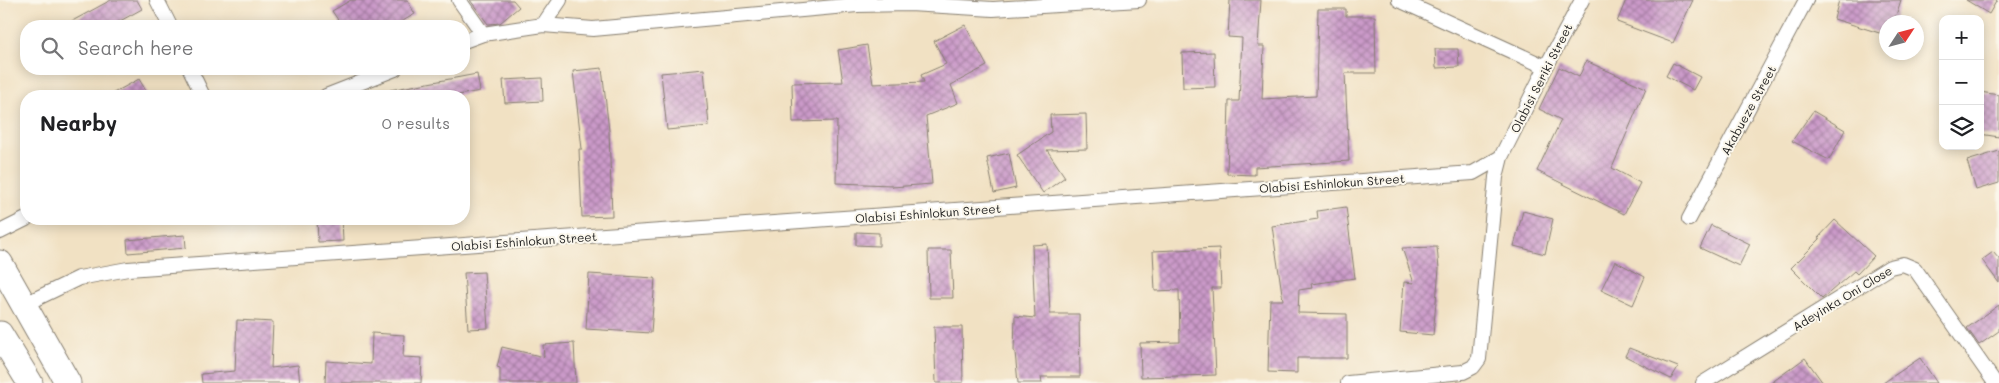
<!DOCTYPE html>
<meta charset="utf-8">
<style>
:root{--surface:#fff;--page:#f2f2f2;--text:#202124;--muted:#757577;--line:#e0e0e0}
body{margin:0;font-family:Mali,sans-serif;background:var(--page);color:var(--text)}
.controls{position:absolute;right:15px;top:15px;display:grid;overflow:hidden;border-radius:10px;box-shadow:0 2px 12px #0003}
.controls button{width:45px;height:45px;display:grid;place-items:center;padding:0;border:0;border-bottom:1px solid var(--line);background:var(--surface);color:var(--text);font:25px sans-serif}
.compass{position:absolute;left:1879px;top:15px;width:45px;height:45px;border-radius:50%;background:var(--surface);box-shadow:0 2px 12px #0003;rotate:54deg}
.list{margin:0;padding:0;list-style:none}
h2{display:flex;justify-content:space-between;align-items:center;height:65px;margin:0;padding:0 20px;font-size:21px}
h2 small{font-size:16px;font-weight:400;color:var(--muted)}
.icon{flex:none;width:28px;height:28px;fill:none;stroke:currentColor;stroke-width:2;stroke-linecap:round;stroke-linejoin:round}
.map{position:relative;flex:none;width:1999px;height:383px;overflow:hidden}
.search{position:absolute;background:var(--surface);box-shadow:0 2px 12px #0003;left:20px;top:20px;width:450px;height:55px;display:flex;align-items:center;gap:12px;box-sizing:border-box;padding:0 18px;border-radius:20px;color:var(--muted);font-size:19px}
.panel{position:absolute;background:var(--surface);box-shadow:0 2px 12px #0003;left:20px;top:90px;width:450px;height:135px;border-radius:20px}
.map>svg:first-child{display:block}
.building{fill:url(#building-cross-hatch)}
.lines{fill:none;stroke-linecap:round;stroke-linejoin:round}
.street-casing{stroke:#867e70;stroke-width:16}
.highway-casing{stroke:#867e70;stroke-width:27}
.street{stroke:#fff;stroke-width:14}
.highway{stroke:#fff;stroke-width:25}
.labels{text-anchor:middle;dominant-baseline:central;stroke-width:4;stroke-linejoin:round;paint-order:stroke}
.street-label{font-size:12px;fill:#1c1c1c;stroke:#fbf7ec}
</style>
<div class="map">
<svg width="1999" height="383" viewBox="0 0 1999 383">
<defs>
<pattern id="building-cross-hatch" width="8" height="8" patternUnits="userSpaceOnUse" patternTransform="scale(1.25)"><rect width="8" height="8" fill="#cb9ac9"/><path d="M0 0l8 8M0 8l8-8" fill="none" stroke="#a47da2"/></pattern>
</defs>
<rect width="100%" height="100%" fill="#fbf7ec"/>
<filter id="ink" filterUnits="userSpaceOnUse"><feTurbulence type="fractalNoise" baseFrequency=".02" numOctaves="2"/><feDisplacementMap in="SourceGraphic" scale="10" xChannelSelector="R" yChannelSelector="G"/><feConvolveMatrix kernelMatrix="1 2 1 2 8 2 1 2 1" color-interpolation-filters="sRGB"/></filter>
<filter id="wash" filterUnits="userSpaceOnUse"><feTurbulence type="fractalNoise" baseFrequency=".0096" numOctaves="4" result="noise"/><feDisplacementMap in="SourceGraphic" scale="20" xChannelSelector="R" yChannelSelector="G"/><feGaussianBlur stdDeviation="1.12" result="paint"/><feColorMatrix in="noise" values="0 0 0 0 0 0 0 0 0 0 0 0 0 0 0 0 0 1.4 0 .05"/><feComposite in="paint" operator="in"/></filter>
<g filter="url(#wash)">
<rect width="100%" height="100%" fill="#f1e1c3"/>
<g id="blocks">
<!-- building -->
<path class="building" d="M111,0H137L142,9L111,26H63Z
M351,0H407L415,14L394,26H342L332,11Z
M470,0H513L519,7L500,23L488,24Z
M1230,0H1261L1258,46H1264L1262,99L1316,96L1318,9H1346V16H1375L1376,73H1345L1349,161L1255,167V175L1227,174L1229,101H1239L1242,38L1228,37Z
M1626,0H1693L1673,43L1617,22Z
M1839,0H1901L1894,22H1886V35L1834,19Z
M1966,0H1997L1989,14Z
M965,25L987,66L951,85L958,103L926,116L932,184L892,187V185L836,183L837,121L793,122L792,83L843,82L838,50L867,45L873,84L924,82L921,75L946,64L934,41Z
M1435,49H1458L1459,67L1436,68Z
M1214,52L1215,87L1183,88L1182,53Z
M1586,61L1646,88L1612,168L1640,183L1624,214L1537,171L1561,120L1539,109L1559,67L1579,77Z
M1673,63L1700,77L1693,90L1666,76Z
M602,68L609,131L612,216L582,217L579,149H582L573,71Z
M704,69L709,126L667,130L661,73Z
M477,74L480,91L453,96H390V90Z
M542,78L543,101L505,103L503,80Z
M139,79L149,96H108Z
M1980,92L1999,95V137L1980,134Z
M1813,111L1845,130L1829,160L1792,141Z
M1086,114L1087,149L1047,150L1065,177L1043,193L1017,155L1051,132L1050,115Z
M1999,151V183L1976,190L1967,161Z
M1009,153L1016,188L994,193L987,158Z
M1346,207L1355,278L1311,284L1312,288L1299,290L1298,313L1347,314V358H1297V373L1268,372L1270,300H1283L1272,226L1318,219L1317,211Z
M1523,211L1553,219L1545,254L1514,246Z
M317,219H342L343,241L318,242Z
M1835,220L1874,256L1857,274L1854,271L1822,299L1791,268L1820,239L1818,238Z
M1711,225L1750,244L1739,266L1700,248Z
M856,232L879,233V246L856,245Z
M185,235L186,248L128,253L127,240Z
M1047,244L1050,314H1079L1080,377H1041L1042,383H1018L1015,352H1014L1015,316L1035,318L1032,245Z
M1437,247L1439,269L1433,335L1400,332L1404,282L1414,283L1402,248Z
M1219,248L1221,288H1212L1216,375L1141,377L1140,343L1180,342L1179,290L1155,291L1153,251Z
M928,250H951L953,298H929Z
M1993,252L1999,259V283L1982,260Z
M1615,261L1645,277L1633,305L1601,290Z
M484,272L488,328L468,329L464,273Z
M589,274L655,278L651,333L586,329Z
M1999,305V331L1979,345L1967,328Z
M237,320L273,322L271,368L298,365L300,383H202L201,374L235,371Z
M934,327H962L963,383H936Z
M372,333L404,335L403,357L422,358L421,383H325L326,361L371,364Z
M574,343L576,383H500V368L497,367L502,347L544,357L543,345Z
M1629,348L1678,367L1671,379L1625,356Z
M1805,358L1823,383H1771Z
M1920,358L1937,383H1883Z"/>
</g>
</g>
<g filter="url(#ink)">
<use href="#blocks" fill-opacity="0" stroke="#867e70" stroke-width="1"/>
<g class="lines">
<defs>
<path id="street" d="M157,0L170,26
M459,0L483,34
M1399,0L1546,67
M543,25L560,0
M464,41L483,34L543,25L593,29L857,5L910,4L993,9L1139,0
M190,69L203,96
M326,96L395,69
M1689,219L1806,0
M0,232L26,219
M23,305L79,278L128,269L1473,173L1501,157
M1348,383L1463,372L1473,367L1479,359L1496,177L1501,157L1546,67L1582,0
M1703,383L1890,267L1903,264L1915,269L1995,383"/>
<path id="highway" d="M0,263L68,383
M0,334L30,383"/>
</defs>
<!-- street casing -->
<use href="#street" class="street-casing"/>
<!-- highway casing -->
<use href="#highway" class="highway-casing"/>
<!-- street -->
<use href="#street" class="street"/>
<!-- highway -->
<use href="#highway" class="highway"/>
</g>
</g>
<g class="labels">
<!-- street labels -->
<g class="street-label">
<text transform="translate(1541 78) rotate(-63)">Olabisi Seriki Street</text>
<text transform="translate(1748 110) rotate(-61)">Akabueze Street</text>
<text transform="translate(1332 183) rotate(-4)">Olabisi Eshinlokun Street</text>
<text transform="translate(928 213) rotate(-4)">Olabisi Eshinlokun Street</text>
<text transform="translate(524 241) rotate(-4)">Olabisi Eshinlokun Street</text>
<text transform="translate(1842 298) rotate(-31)">Adeyinka Oni Close</text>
</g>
</g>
</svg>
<div class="controls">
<button>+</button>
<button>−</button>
<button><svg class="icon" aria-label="layers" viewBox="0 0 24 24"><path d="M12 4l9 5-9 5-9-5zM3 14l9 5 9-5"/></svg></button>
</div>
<svg class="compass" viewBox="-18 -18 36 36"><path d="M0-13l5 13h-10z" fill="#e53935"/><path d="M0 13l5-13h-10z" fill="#757577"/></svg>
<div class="search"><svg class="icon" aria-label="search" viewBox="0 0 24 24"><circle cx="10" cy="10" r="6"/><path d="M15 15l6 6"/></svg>Search here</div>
<section class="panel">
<h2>Nearby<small>0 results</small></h2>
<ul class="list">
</ul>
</section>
</div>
